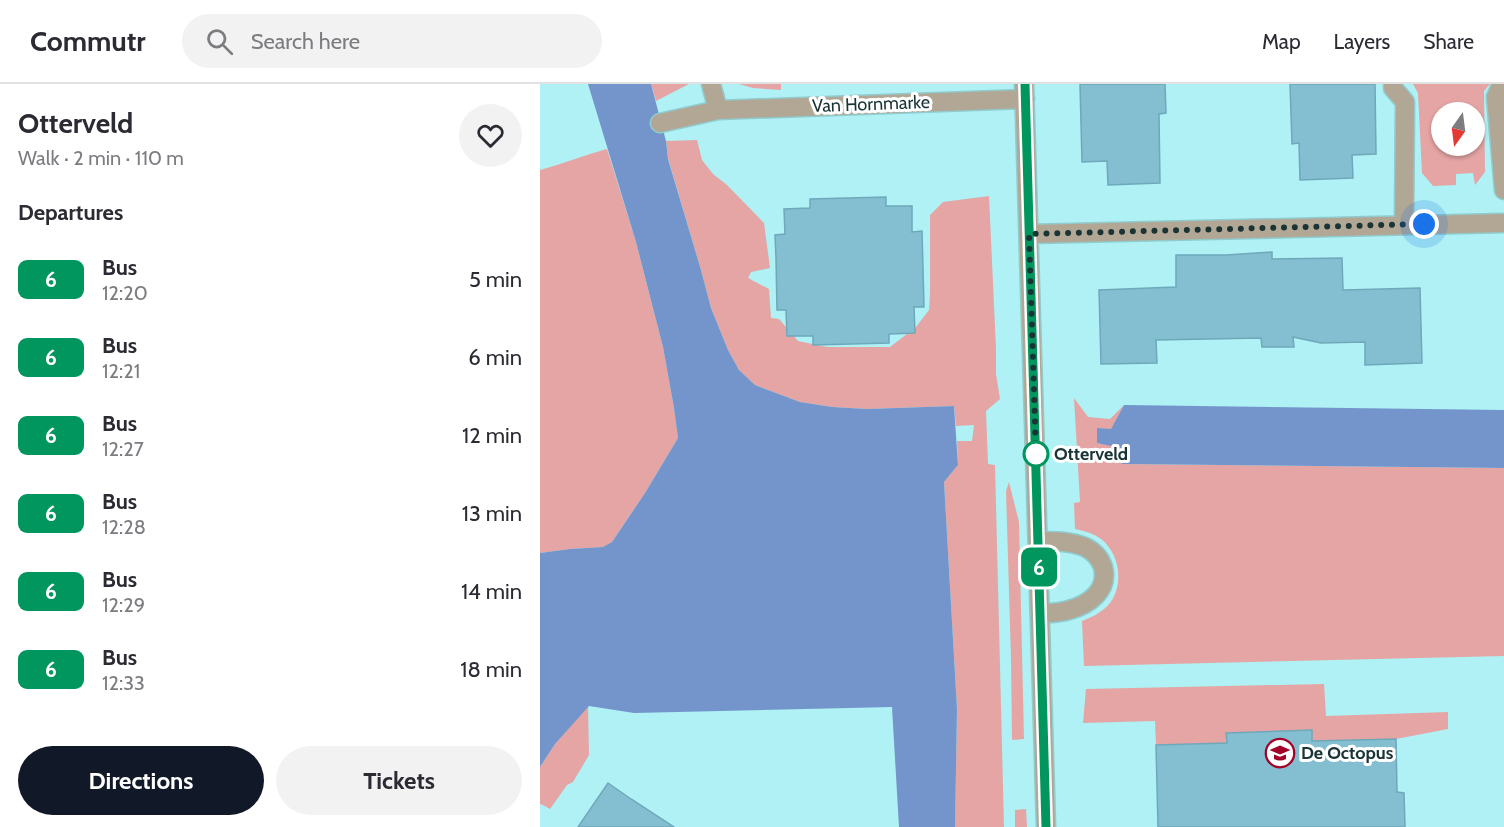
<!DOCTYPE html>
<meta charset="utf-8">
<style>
:root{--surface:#fff;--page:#f2f2f3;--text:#2b2b33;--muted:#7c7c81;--line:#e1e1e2;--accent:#111827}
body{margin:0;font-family:Cabin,sans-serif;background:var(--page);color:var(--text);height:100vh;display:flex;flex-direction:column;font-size:22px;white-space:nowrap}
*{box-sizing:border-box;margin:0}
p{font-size:20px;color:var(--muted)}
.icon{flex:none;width:33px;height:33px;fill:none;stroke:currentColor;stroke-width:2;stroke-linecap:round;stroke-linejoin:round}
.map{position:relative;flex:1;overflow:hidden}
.sheet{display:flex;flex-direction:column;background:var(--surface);width:540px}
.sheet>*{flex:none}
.badge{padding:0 12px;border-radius:9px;font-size:21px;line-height:39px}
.needle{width:39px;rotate:194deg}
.tools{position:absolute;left:891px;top:18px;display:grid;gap:12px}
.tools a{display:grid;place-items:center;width:54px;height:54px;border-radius:50%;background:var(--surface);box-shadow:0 2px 4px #0004;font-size:30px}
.you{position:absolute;width:30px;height:30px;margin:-15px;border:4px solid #fff;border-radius:50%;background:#1a73e8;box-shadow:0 0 0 9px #1a73e833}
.map>.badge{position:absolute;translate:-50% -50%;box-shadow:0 0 0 3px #fff}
h2{padding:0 18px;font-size:22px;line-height:54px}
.round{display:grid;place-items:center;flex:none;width:63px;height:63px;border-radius:32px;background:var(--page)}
.head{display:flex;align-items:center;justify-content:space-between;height:102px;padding:0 18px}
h1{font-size:28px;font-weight:700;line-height:45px}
.cta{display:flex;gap:12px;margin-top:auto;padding:12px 18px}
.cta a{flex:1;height:69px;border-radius:36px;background:var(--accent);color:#fff;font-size:24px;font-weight:700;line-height:69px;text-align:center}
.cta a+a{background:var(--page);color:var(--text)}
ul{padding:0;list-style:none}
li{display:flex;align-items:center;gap:18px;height:78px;padding:0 18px}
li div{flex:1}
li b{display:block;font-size:22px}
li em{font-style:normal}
li .badge{min-width:66px;font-weight:700;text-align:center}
header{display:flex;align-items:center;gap:36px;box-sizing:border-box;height:84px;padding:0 30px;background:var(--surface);border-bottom:2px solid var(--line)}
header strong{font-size:28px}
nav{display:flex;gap:33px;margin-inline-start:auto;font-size:21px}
.search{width:420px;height:54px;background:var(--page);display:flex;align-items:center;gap:15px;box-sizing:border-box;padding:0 21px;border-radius:33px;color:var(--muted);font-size:22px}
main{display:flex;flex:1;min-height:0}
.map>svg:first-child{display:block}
.green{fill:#e4a5a4;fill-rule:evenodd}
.water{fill:#7495cb}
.building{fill:#84bed1;stroke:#6ea8ba;stroke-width:1.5}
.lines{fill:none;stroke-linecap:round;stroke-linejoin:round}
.minor-casing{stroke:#91cbce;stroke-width:21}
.minor{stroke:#b2a794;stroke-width:18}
.line-casing{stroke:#fff;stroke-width:14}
.line{stroke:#00965e;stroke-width:9}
.walk{stroke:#1a3436;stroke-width:6;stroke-dasharray:0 10.8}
.stop-dot{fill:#fff;stroke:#00965e;stroke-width:3}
.labels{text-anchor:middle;stroke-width:6;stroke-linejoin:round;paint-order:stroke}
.street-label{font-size:18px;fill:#1a3436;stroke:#fff}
.stop-label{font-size:18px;font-weight:bold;fill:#1a3436;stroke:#fff;text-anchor:start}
.poi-label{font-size:18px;font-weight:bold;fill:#1a3436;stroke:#fff;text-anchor:start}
</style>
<header>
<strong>Commutr</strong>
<div class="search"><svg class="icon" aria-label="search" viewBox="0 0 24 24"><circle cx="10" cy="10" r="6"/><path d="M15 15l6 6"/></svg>Search here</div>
<nav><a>Map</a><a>Layers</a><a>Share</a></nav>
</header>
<main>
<section class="sheet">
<div class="head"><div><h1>Otterveld</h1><p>Walk · 2 min · 110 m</p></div><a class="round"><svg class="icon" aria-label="heart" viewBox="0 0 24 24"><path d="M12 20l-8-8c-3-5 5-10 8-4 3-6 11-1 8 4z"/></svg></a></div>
<h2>Departures</h2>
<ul>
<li><span class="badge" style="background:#00965e;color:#fff">6</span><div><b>Bus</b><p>12:20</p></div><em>5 min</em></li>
<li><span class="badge" style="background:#00965e;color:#fff">6</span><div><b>Bus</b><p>12:21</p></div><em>6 min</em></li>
<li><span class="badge" style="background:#00965e;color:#fff">6</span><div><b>Bus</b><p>12:27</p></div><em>12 min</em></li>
<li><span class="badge" style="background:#00965e;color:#fff">6</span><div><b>Bus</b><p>12:28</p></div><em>13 min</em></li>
<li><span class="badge" style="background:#00965e;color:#fff">6</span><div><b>Bus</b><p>12:29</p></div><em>14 min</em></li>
<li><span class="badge" style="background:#00965e;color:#fff">6</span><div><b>Bus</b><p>12:33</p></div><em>18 min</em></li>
</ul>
<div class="cta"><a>Directions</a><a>Tickets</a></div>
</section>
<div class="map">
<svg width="964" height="743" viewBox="0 0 964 743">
<rect width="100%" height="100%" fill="#aff1f4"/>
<path class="green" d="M 111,0 L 149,0 L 116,17 Z
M 199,0 L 241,0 L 241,6 L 213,4 Z
M 873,0 L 950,0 L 944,7 L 945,88 L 935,101 L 933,89 L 916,90 L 916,101 L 893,102 L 882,89 L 878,9 ZM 902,28 L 934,28 L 934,62 L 902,62 Z
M 157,56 L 162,76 L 173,90 L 187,101 L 224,139 L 230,184 L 211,188 L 208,194 L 229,205 L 231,234 L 239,235 L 258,257 L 287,263 L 350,263 L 376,243 L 389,226 L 390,211 L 390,131 L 403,118 L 449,112 L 456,265 L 456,290 L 460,315 L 446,327 L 448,380 L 455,381 L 464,743 L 415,743 L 417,625 L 404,398 L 418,381 L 417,357 L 432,357 L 434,341 L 416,342 L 414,322 L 327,325 L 292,323 L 260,318 L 215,301 L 199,286 L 188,266 L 171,224 L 161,186 L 128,74 L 126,57 Z
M 67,65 L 96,158 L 123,263 L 134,324 L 138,354 L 105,409 L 72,458 L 64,463 L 30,465 L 0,469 L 0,86 C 23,80 44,71 67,65 Z
M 534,314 L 548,333 L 570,335 L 584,321 L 571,346 L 557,344 L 557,359 L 571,361 L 582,380 L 964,384 L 964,572 L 544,582 L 542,537 C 552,533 563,528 570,519 C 584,500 580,470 561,455 C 553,449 544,447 535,445 L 534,419 L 540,418 Z
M 469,398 L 479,438 L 484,655 L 472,656 L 471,574 L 466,407 Z
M 784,600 L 786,632 L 908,628 L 908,645 L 856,655 L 772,657 L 772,646 L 686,649 L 686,659 L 616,661 L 615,637 L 543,639 L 546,605 Z
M 48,622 L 49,671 L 33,698 L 27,701 L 10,725 L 1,720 L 0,721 L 0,683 L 15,660 Z
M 486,725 L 487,743 L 475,743 L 475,726 Z"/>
<path class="water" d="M 48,0 L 111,0 L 126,57 L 128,75 L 161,186 L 171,224 L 188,266 L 199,286 L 215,301 L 260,318 L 292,323 L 327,325 L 414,322 L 418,381 L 404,398 L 417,625 L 415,743 L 359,743 L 352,623 L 94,629 L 49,622 L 15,660 L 0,683 L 0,469 L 30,465 L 63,463 L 72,458 L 105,409 L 138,354 L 134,324 L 123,263 L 96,158 Z
M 584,321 L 964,326 L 964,384 L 582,380 L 571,362 L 557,359 L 557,344 L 571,345 Z"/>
<path class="building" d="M 540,0 L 625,0 L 626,29 L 619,30 L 620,99 L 568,101 L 567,77 L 542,78 Z
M 750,0 L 835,0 L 836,70 L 812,71 L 813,94 L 760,96 L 759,59 L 752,60 Z
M 346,113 L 346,122 L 372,122 L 372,148 L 382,147 L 384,223 L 374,223 L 375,249 L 349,250 L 349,259 L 273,261 L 273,252 L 247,252 L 246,226 L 237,226 L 236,174 L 235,151 L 245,150 L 244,125 L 270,124 L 270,115 Z
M 732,168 L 732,175 L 802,174 L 803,206 L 880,204 L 882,279 L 825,281 L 825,258 L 781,259 L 753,253 L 754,263 L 722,263 L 721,254 L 616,256 L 617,279 L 561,280 L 559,206 L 636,203 L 636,171 L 686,171 Z
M 772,646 L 772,657 L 856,655 L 857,708 L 864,709 L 865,743 L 618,743 L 616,661 L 687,659 L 686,649 Z
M 68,699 L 91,715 L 134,743 L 38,743 Z"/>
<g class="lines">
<g class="minor-casing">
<path id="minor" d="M 171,0 L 178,26 L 485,15
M 484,0 L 506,743
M 853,0 L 853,4 L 865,18 L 864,140
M 962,0 L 956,13 L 964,106
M 120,39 L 178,26
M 489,150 L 964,139
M 498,457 C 513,457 530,457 545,463 C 553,467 560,474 563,483 C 569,507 548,521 529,526 C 520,529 509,529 500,530"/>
</g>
<use href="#minor" class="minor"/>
</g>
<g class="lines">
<g class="line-casing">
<path id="line" d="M 485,0 L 506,743"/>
</g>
<use href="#line" class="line"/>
<path class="walk" d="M 496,370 L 489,150 L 884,140"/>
</g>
<defs>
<g id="school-ring" transform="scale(1.5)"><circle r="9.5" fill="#fff" stroke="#a20227" stroke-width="1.5"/><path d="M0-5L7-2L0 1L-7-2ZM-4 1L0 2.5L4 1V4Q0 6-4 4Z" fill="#a20227"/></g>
</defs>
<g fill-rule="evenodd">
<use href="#school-ring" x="740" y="669"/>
</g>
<circle class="stop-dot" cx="496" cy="370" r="12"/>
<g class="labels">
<g class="street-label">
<text transform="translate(331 20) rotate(-2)" y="6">Van Hornmarke</text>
</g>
<g class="stop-label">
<text x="514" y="376">Otterveld</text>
</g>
<g class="poi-label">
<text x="761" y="675">De Octopus</text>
</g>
</g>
</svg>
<div class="tools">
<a><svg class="needle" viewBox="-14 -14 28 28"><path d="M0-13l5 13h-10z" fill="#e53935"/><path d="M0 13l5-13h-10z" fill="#7c7c81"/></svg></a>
</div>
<div class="you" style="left:884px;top:140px"></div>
<b class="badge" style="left:499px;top:483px;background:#00965e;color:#fff">6</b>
</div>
</main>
